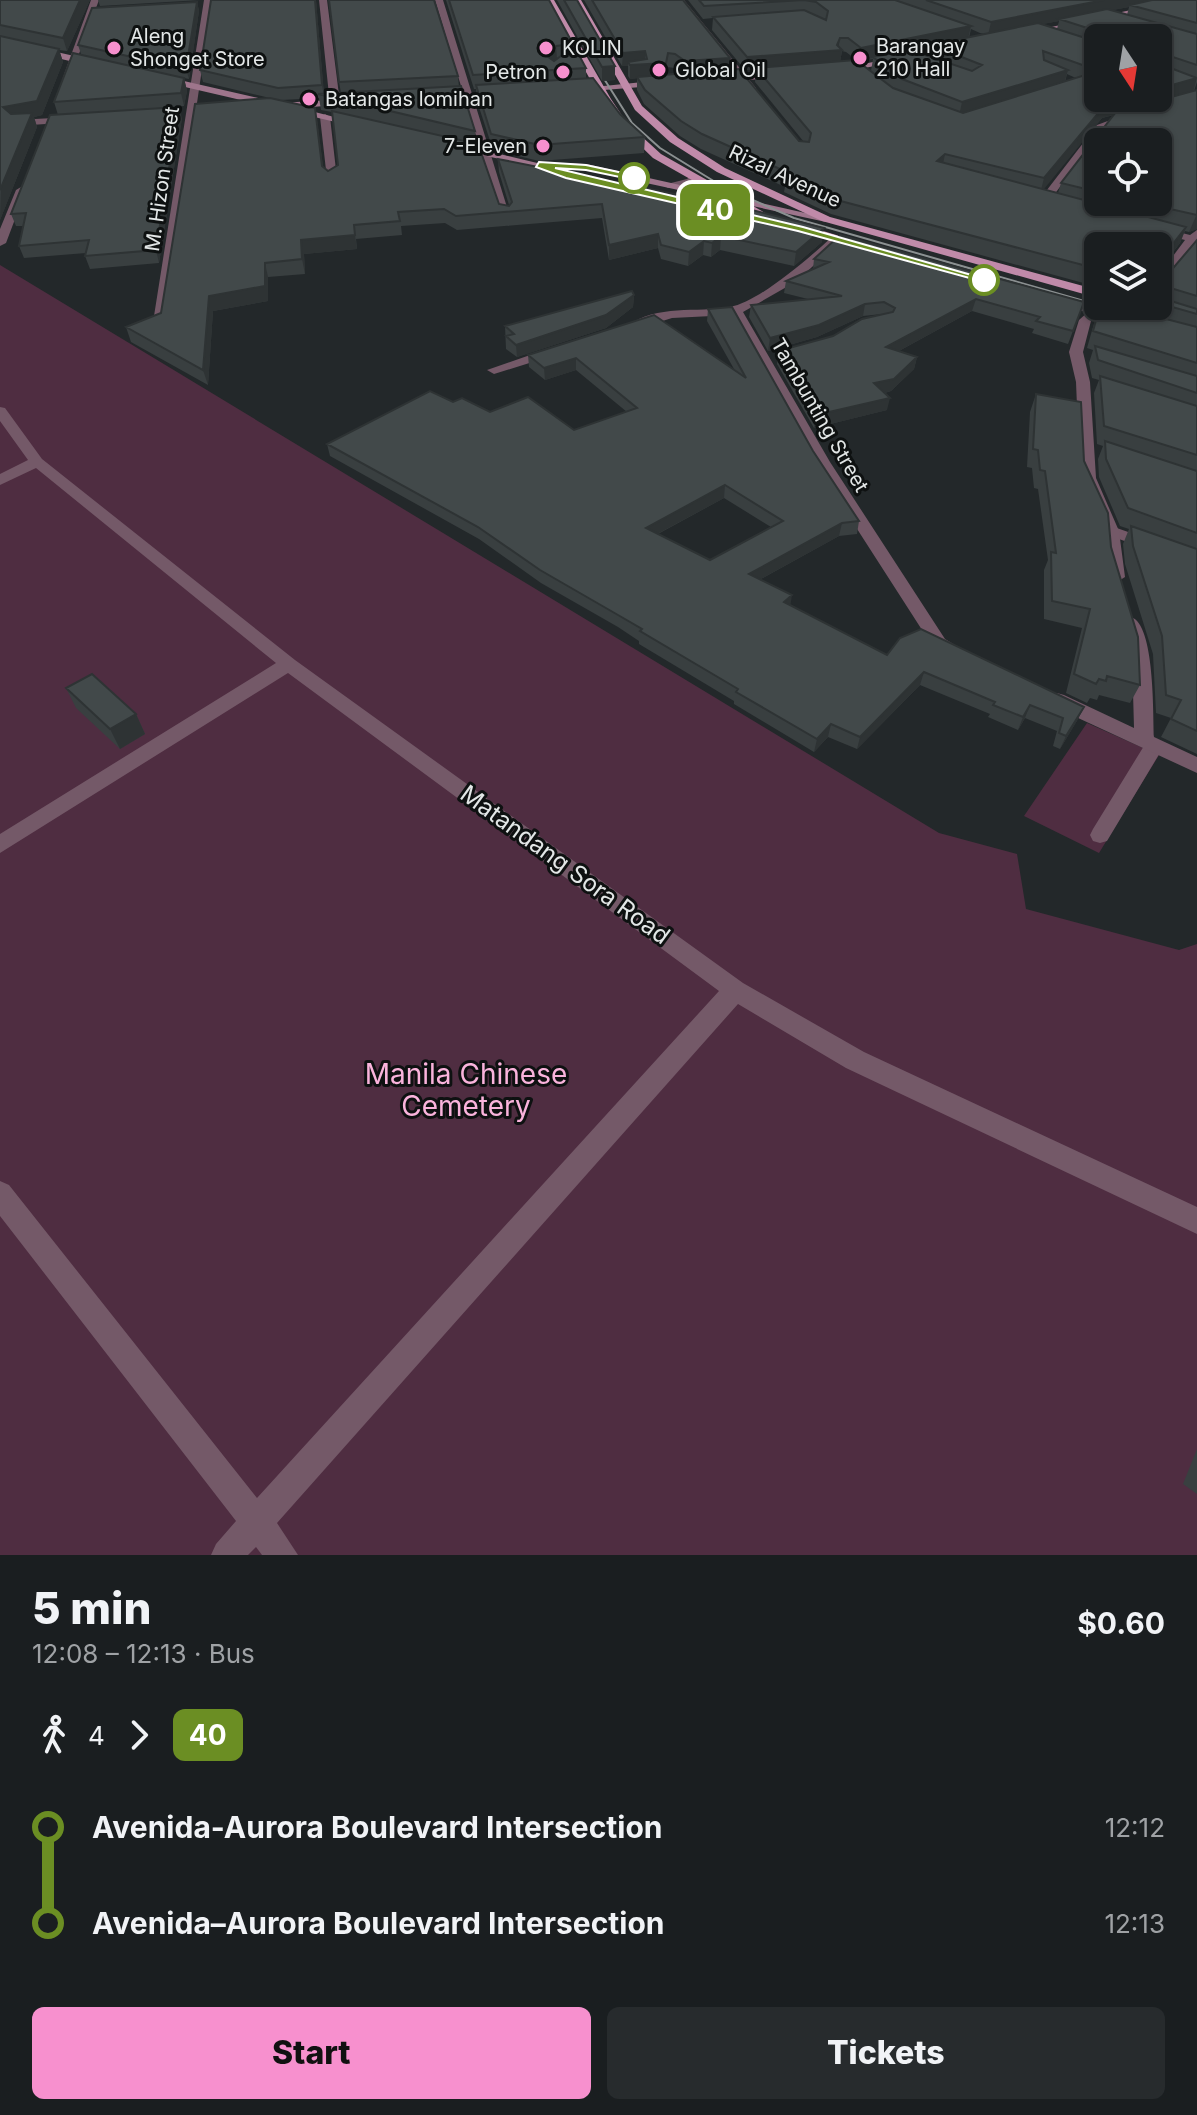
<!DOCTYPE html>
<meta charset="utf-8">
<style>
:root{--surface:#1a1e20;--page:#272b2d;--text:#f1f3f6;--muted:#9fa2a5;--line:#383c3e;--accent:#f790ce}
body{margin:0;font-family:Inter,sans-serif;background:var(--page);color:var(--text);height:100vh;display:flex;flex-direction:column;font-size:30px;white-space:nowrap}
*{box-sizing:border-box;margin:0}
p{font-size:26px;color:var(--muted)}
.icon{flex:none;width:44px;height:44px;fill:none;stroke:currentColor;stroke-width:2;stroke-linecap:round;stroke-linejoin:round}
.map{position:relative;height:1555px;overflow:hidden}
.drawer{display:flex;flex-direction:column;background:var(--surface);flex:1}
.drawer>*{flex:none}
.badge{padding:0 16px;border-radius:12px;font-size:28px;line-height:52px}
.needle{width:52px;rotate:168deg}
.fabs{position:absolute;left:1084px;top:24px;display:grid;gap:16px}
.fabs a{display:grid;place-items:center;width:88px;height:88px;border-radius:12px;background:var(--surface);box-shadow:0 2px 6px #0004,0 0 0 2px var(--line);font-size:40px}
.map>.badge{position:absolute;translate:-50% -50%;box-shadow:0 0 0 4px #fff}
.legs{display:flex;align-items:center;gap:12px;height:88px;padding:0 32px;font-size:26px}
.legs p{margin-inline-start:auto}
.summary{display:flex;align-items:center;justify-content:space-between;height:136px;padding:0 32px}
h1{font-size:44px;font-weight:800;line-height:60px}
.button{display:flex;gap:16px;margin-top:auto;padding:16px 32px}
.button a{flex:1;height:92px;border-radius:12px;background:var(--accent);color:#111;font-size:32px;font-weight:800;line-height:92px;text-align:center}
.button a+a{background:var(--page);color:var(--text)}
ul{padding:0 32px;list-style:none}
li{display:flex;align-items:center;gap:28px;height:96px;font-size:30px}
li i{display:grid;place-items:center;width:12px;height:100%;margin:0 10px;background:currentColor}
li i::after{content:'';width:20px;height:20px;margin:-10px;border:6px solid;border-radius:50%;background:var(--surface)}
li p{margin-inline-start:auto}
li:first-child i{background:linear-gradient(#0000 50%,currentColor 0)}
li:last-child i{background:linear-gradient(currentColor 50%,#0000 0)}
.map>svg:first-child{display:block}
.green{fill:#4f2d41}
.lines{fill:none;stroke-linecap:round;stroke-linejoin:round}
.lane{fill:#745968;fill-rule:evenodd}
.street{fill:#745968;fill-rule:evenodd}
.secondary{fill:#9e758c;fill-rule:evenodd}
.primary{fill:#c08aa9;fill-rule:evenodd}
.tram{stroke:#8b9091;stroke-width:2}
.wall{fill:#393f40;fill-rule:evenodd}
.shaded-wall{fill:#2e3334}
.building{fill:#42494a;stroke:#2e3334;stroke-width:2;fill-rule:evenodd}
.line-1{fill:#6b8e23;stroke:#fff;stroke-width:2}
.poi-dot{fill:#f790ce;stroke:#0e1111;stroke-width:3}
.stop-1-dot{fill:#fff;stroke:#6b8e23;stroke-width:4}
.labels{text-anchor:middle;stroke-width:6;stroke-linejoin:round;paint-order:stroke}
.far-poi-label{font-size:20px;fill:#e3e7e7;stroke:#0e1111;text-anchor:start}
.far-street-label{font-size:20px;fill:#e3e7e7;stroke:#0e1111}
.street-label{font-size:24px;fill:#e3e7e7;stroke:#0e1111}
.near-park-label{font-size:28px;fill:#fab3dc;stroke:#0e1111}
</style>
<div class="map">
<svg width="1197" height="1555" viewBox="0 0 1197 1555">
<rect width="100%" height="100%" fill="#23282a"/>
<path class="green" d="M 0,265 L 939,833 L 1017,854 L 1026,909 L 1179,950 L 1197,944 L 1197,1555 L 0,1555 Z
M 1087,723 L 1159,755 L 1099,853 L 1024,816 Z"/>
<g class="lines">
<path class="lane" d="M 693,174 L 698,177 L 696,184 L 668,188 L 663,185 L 687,179 Z
M 0,407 L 5,408 L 42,459 L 295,660 L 743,983 L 864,1052 L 1197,1207 L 1197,1234 L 846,1068 L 738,1004 L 277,1523 L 298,1555 L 262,1555 L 256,1547 L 248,1555 L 211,1555 L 216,1544 L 236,1521 L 0,1216 L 0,1181 L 9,1185 L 257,1498 L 719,991 L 288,673 L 0,853 L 0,834 L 276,663 L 36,468 L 0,485 L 0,474 L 28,460 L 0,421 Z
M 1111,526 L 1197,556 L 1197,567 L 1105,534 L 1105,528 Z
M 1154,739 L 1164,746 L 1107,841 L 1100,843 L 1093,841 L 1090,835 L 1093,829 L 1147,741 Z"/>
<path class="street" d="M 91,0 L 99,0 L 70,78 L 62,80 Z
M 204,0 L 212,0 L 166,316 L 160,320 L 154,316 Z
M 319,0 L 327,0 L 339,95 L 330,106 L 325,103 L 329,95 Z
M 435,0 L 443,0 L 510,217 L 500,215 Z
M 676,0 L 684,0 L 756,88 L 756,92 L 750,92 Z
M 1132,112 L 1140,114 L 1103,129 L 1048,203 L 1040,203 L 1040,199 L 1097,125 Z
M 325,114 L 330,117 L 337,179 L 332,182 L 327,179 L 320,117 Z
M 72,117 L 75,122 L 16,126 L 11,123 L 16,120 Z
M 21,187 L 26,190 L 6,243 L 0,246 L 0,229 L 16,190 Z
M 1158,227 L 1190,235 L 1197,230 L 1197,243 L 1162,287 L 1158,288 L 1158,276 L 1185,240 L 1154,232 L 1152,230 Z
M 832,237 L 842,239 L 797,281 L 743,312 L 830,462 L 945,639 L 965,651 L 962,655 L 956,657 L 933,647 L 814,462 L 732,315 L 672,318 L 634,330 L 628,326 C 656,304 697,313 730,307 C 759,302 810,257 832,237 Z
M 1098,303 L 1098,306 L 1106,306 L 1091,321 L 1083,352 L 1090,382 L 1096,478 L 1119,531 L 1125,577 L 1117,582 L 1109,577 L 1103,531 L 1080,478 L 1076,382 L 1069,352 L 1079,320 Z
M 553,347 L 558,348 L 558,354 L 494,374 L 487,370 Z
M 1131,617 C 1155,624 1153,714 1154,737 L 1197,757 L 1197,773 L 1050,705 L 1048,700 L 1057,693 L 1064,695 L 1134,728 L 1132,655 L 1122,623 Z"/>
<path class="secondary" d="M 1178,0 L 1194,0 L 1027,35 L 1023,33 Z
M 0,39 L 96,61 L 100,64 L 96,67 L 0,45 Z
M 956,45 L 959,50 L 838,73 L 834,70 Z
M 783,72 L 786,77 L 719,82 L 714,79 Z
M 162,76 L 280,103 L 347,99 L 350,104 L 299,108 L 362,124 L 357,127 L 159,81 Z
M 663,80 L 666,85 L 579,92 L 574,89 Z
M 503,90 L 506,95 L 439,100 L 434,97 Z
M 454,143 L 554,167 L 559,163 L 586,164 L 832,219 L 826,222 L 586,170 L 561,169 L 578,175 L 579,177 L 574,180 L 536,167 L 450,148 L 450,144 Z"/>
<path class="primary" d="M 546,0 L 554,0 L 611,99 L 627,123 L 661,154 L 767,214 L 866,244 L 866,248 L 759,218 L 653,158 L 621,127 L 601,99 Z
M 573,0 L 581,0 L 642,106 L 678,138 L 725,168 L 830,217 L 1098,290 L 1098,298 L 822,221 L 717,172 L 670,142 L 635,110 Z
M 1058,296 L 1129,315 L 1130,318 L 1124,322 L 1054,303 L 1052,300 Z"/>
<path class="tram" d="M 594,63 L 632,123 L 660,148 L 725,188 L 794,218 L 1098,305"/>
</g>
<path class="wall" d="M 0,0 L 90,0 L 67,51 L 59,50 L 63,62 L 42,115 L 34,117 L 37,127 L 0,220 Z
M 98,0 L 201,0 L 100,6 Z
M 211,0 L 316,0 L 324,94 L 341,93 L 339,82 L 458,76 L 459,87 L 475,131 L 476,144 L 481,153 L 499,204 L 509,206 L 509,205 L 499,172 L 498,159 L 822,242 L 794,266 L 720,250 L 711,257 L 703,255 L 688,266 L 661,259 L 658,248 L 609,260 L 602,218 L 457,230 L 445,223 L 401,226 L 402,235 L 356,239 L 357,249 L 304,254 L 305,274 L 268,277 L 268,301 L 213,311 L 208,385 L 131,342 L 126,327 L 161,313 L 270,98 L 203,82 L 200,70 ZM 319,98 L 321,110 L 332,112 L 338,165 L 328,171 L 323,167 L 317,120 L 281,100 Z
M 446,0 L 549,0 L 573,44 L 573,56 L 586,68 L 586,79 L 620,114 L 645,137 L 644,153 L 539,161 L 493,150 L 477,101 L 476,89 L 474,89 Z
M 557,0 L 577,0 L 615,66 L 615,80 L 602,81 Z
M 584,0 L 683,0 L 730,58 L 729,70 L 799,141 L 804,142 L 755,82 L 756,70 L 745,70 L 712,30 L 713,18 L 703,19 L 688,0 L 1197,0 L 1197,82 L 1194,91 L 1197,90 L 1197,229 L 1189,232 L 1185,231 L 1180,243 L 1162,267 L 1161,272 L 1169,273 L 1197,240 L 1197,754 L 1161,737 L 1171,718 L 1156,713 L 1153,654 L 1125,564 L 1123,544 L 1129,529 L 1120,526 L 1099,477 L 1098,459 L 1103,446 L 1097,444 L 1094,393 L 1099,380 L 1092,378 L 1089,363 L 1093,350 L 1087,348 L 1099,306 L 1158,306 L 1158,246 L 1098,246 L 1098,287 L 831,214 L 784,192 L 785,187 L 701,149 L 680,136 L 644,104 L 637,90 L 637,78 L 630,79 L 628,76 L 628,66 L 622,66 ZM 1129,7 L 1127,15 L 1112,10 ZM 1059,21 L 1057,29 L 1042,24 ZM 971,29 L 980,33 L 985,34 L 969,38 ZM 1098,38 L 1158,38 L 1098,98 ZM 931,47 L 929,56 L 912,51 ZM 842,51 L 846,52 L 858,61 L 873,59 L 871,71 L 840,62 ZM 667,67 L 675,68 L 682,73 L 666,74 ZM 1067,74 L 1069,75 L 1076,78 L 1065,82 ZM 1114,115 L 1061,183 L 1058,193 L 1043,189 L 1102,118 ZM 1098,142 L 1158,202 L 1098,202 Z
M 197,2 L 199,11 L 189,79 L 184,78 L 187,91 L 184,106 L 61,115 L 182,118 L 159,263 L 90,269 L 85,256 L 86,253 L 24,258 L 19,246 L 23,226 L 16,226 L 11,214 L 58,115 L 54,102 L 81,54 L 78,45 Z
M 814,259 L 1084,302 L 1068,344 L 1032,333 L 1034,329 L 972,311 L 899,351 L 917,357 L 914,369 L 891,391 L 885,393 L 887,410 L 814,428 L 777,364 L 778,351 L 833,336 L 882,314 L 863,316 L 817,337 L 768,351 L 749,317 L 751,305 L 808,299 L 784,293 L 786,281 L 813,269 Z
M 634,295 L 633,307 L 606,328 L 517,357 L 506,349 L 505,326 Z
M 708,309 L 813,451 L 859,521 L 857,534 L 839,536 L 761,579 L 790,606 L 887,655 L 1078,719 L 1060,749 L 1053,746 L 1057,731 L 1025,718 L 1018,730 L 988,717 L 990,714 L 920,685 L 857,749 L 828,737 L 814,752 L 734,704 L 734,701 L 639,644 L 639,641 L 618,627 L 541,583 L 479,539 L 330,456 L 327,444 L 453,402 L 490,412 L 574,430 L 627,412 L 576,370 L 545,380 L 529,367 L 528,355 L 734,369 L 707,321 ZM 724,498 L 771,527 L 710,560 L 658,534 Z
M 1036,394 L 1084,461 L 1111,547 L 1140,685 L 1130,703 L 1099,695 L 1097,700 L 1090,698 L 1087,703 L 1066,693 L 1082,628 L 1044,619 L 1044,570 L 1048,560 L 1038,489 L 1034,488 L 1032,468 L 1027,467 L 1030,412 Z
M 66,688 L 136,714 L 145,734 L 120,749 L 76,708 Z
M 1197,1449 L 1197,1494 L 1183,1484 Z"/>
<path class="shaded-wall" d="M 80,0 L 90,0 L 67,51 L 63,38 Z
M 315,0 L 316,0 L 324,97 L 322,85 Z
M 1104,0 L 1163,0 L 1130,5 L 1129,7 L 1063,20 L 1059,19 L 1059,21 L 988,35 L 991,22 Z
M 197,2 L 199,11 L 189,79 L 186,69 Z
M 971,26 L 968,39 L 931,45 L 931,47 L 858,61 L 861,48 Z
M 840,38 L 838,50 L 842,50 L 840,63 L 756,68 L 756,70 L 745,70 L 747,57 L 837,45 Z
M 556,46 L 557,59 L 547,69 L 547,56 Z
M 59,49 L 63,62 L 42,115 L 34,117 L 37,127 L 0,220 L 3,107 Z
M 645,51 L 645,64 L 668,53 L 665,76 L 630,79 L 630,66 L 628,62 L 628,66 L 622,66 L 623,53 Z
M 730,58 L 729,72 L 684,75 L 685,61 Z
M 615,66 L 615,80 L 602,81 L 602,67 Z
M 1068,70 L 1064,84 L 959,116 L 962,102 Z
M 184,78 L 187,91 L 184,106 L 181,93 Z
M 1197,78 L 1193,92 L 1102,118 L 1040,194 L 1044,178 L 1106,104 L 1127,98 L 1158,98 L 1158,89 Z
M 179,107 L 182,118 L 159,263 L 156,250 Z
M 945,154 L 942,169 L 937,161 Z
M 1197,215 L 1197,229 L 1189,232 L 1196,216 Z
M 1186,227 L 1180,243 L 1158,271 L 1162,258 Z
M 824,228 L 822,242 L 794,266 L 796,252 Z
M 658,234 L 658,248 L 609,260 L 609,245 Z
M 355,235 L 357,249 L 304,254 L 305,274 L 302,259 L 301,240 Z
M 721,236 L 720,250 L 711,257 L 712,243 Z
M 704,241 L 703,255 L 688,266 L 689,252 Z
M 265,263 L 268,277 L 268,301 L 213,311 L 208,385 L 203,370 L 209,296 Z
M 634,295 L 633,307 L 606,328 L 517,357 L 516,345 Z
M 976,299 L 972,311 L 884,359 L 886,347 Z
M 865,304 L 863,316 L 817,337 L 768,351 L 770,338 Z
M 917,357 L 914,369 L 891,391 L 872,396 L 874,383 Z
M 576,358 L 576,370 L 545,380 L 544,368 Z
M 890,398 L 887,410 L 814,428 L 816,415 Z
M 725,485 L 724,498 L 646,540 L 646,528 Z
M 842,523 L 839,536 L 748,586 L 749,574 Z
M 792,595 L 790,608 L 784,602 Z
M 924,672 L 920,685 L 857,749 L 860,737 Z
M 1030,705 L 1025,718 L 1018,730 L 1023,717 Z
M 1084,707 L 1078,719 L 1060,749 L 1066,736 Z
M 136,714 L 145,734 L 120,749 L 110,729 Z
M 831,724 L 828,737 L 814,752 L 817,739 Z"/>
<path class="building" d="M 0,0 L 80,0 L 63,38 L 0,25 Z
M 211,0 L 315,0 L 322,85 L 278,88 L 200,70 Z
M 329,0 L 434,0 L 458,76 L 339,82 Z
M 449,0 L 549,0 L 573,44 L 556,46 L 547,56 L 554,61 L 561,56 L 579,55 L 586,68 L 473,75 Z
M 564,0 L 577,0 L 615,66 L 602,67 Z
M 592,0 L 683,0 L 730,58 L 685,61 L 675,54 L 668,53 L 666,63 L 630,65 L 628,62 L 647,59 L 645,51 L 623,53 Z
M 699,0 L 895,0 L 971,26 L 861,48 L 848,38 L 840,38 L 837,45 L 842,50 L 747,57 L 713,17 L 804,10 L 826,20 L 828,11 L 816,2 L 804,0 L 704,6 Z
M 926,0 L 1104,0 L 991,22 Z
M 1152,0 L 1197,0 L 1197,23 L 1130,5 Z
M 197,2 L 186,69 L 78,45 L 92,8 Z
M 1107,9 L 1197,34 L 1197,65 L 1164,54 L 1160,56 L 1160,64 L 1197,78 L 1158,89 L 1158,38 L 1103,38 L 1103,33 L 1059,19 Z
M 1038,23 L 1098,42 L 1098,98 L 1127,98 L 1106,104 L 1044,178 L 945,154 L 937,161 L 1186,227 L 1162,258 L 1161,272 L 1169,273 L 1197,240 L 1197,296 L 1164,286 L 1158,287 L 1158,246 L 1098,246 L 1098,269 L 833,199 L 786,177 L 791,174 L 702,134 L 681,121 L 645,90 L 637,77 L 739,69 L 799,141 L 809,142 L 811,133 L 756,68 L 856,60 L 893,88 L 963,113 L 1092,73 L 1094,69 L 1043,51 L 1044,60 L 1068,70 L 962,102 L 902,79 L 873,57 L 910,50 L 972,71 L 982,65 L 931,45 Z
M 0,36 L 59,49 L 37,101 L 3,107 L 11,114 L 32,113 L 0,190 Z
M 73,53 L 184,78 L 181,93 L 54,102 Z
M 593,78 L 620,114 L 645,137 L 539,145 L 491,134 L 476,85 Z
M 461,86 L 475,131 L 318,94 Z
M 1197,90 L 1197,215 L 1139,202 L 1158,202 L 1158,142 L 1098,142 L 1098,192 L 1061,183 L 1116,112 Z
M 270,98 L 315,108 L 322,166 L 328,171 L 338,165 L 332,111 L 478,144 L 481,153 L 473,153 L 482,155 L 499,204 L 509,206 L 512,202 L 498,159 L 740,207 L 824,228 L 796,252 L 721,236 L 712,243 L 704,241 L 689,252 L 661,245 L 658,234 L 609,245 L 602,204 L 456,216 L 444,209 L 398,212 L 400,221 L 354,225 L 355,235 L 301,240 L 302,259 L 265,263 L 265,286 L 209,296 L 203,370 L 126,327 L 161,313 L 195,104 Z
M 179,107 L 156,250 L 85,256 L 89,240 L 19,246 L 26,213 L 11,214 L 50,115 Z
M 840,235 L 1084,302 L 1073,331 L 1036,321 L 1040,317 L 976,299 L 886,347 L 917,357 L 894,379 L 874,383 L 890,398 L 816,415 L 778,351 L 833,336 L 862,319 L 893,312 L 895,308 L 884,302 L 865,304 L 819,325 L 770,338 L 751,305 L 842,296 L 786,281 L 829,262 L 814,259 Z
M 632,291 L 634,295 L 606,315 L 516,345 L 506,336 L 514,334 L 505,326 Z
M 1158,297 L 1197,309 L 1197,314 L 1158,303 Z
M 1100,306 L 1116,306 L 1197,327 L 1197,363 L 1093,331 Z
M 732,307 L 813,451 L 859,521 L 842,523 L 749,574 L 792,595 L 784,602 L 887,655 L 900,638 L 921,629 L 1084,707 L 1066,736 L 1059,733 L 1063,718 L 1030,705 L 1023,717 L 993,705 L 995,702 L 924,672 L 860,737 L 831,724 L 817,739 L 736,692 L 738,689 L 640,631 L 642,629 L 618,615 L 540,570 L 478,527 L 327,444 L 430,391 L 453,402 L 462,398 L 490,412 L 528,397 L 574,430 L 637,408 L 576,358 L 544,368 L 528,355 L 654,315 L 746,378 L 708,309 ZM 725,485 L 783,521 L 710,560 L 646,528 Z
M 1095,346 L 1197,376 L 1197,393 L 1098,360 Z
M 1100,376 L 1197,406 L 1197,455 L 1104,426 Z
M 1036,394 L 1081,402 L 1084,461 L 1108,513 L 1111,547 L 1138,637 L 1140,685 L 1107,676 L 1106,681 L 1099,679 L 1096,684 L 1074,674 L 1090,609 L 1052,601 L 1051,552 L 1056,553 L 1045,471 L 1040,470 L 1038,450 L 1033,449 Z
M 1105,441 L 1197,471 L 1197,533 L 1128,508 L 1106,459 Z
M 1131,526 L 1197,549 L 1197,731 L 1171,719 L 1181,700 L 1166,695 L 1162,636 L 1133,546 Z
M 92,674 L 136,714 L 110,729 L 66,688 Z"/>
<path class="line-1" d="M 539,162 L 586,165 L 637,176 L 634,180 L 586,170 L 555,168 L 803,227 L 989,280 L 984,282 L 798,231 L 566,178 L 536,167 Z"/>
<g class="poi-dot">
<circle cx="114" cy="48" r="8"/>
<circle cx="546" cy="48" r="8"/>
<circle cx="860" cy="58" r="8"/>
<circle cx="659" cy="70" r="8"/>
<circle cx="563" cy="72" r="8"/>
<circle cx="309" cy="99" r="8"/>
<circle cx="543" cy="146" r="8"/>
</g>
<g class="stop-1-dot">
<circle cx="634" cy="178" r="14"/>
<circle cx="984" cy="280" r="14"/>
</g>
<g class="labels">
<g class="far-poi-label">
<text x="130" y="43">Aleng<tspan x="130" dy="23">Shonget Store</tspan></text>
<text x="876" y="53">Barangay<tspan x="876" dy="23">210 Hall</tspan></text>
<text x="562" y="55">KOLIN</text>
<text x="675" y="77">Global Oil</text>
<text x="547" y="79" text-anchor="end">Petron</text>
<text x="325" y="106">Batangas lomihan</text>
<text x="527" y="153" text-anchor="end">7-Eleven</text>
</g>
<g class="far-street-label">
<text transform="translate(785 176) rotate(25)" y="7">Rizal Avenue</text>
<text transform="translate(162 179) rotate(-82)" y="7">M. Hizon Street</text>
<text transform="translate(820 415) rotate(60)" y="7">Tambunting Street</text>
</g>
<g class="street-label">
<text transform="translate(565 865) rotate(36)" y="8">Matandang Sora Road</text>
</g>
<g class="near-park-label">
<text x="466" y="1084">Manila Chinese<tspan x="466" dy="32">Cemetery</tspan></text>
</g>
</g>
</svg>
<div class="fabs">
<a><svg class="needle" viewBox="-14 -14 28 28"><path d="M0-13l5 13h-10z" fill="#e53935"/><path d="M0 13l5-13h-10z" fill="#9fa2a5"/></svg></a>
<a><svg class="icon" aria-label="locate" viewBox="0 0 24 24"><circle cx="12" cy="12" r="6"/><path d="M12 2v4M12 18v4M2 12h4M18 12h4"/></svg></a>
<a><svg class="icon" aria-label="layers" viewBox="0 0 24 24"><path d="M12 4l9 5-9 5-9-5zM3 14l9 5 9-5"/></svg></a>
</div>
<b class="badge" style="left:715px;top:210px;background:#6b8e23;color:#fff">40</b>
</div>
<section class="drawer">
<div class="summary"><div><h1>5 min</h1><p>12:08 – 12:13 · Bus</p></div><b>$0.60</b></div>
<div class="legs"><svg class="icon" aria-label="walk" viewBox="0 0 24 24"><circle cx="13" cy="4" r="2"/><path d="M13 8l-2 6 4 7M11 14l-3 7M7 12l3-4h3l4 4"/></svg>4<svg class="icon" aria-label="forward" viewBox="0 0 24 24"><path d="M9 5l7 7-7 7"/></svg><b class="badge" style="background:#6b8e23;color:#fff">40</b></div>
<ul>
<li><i style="color:#6b8e23"></i><b>Avenida-Aurora Boulevard Intersection</b><p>12:12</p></li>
<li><i style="color:#6b8e23"></i><b>Avenida–Aurora Boulevard Intersection</b><p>12:13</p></li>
</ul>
<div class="button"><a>Start</a><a>Tickets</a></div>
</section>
